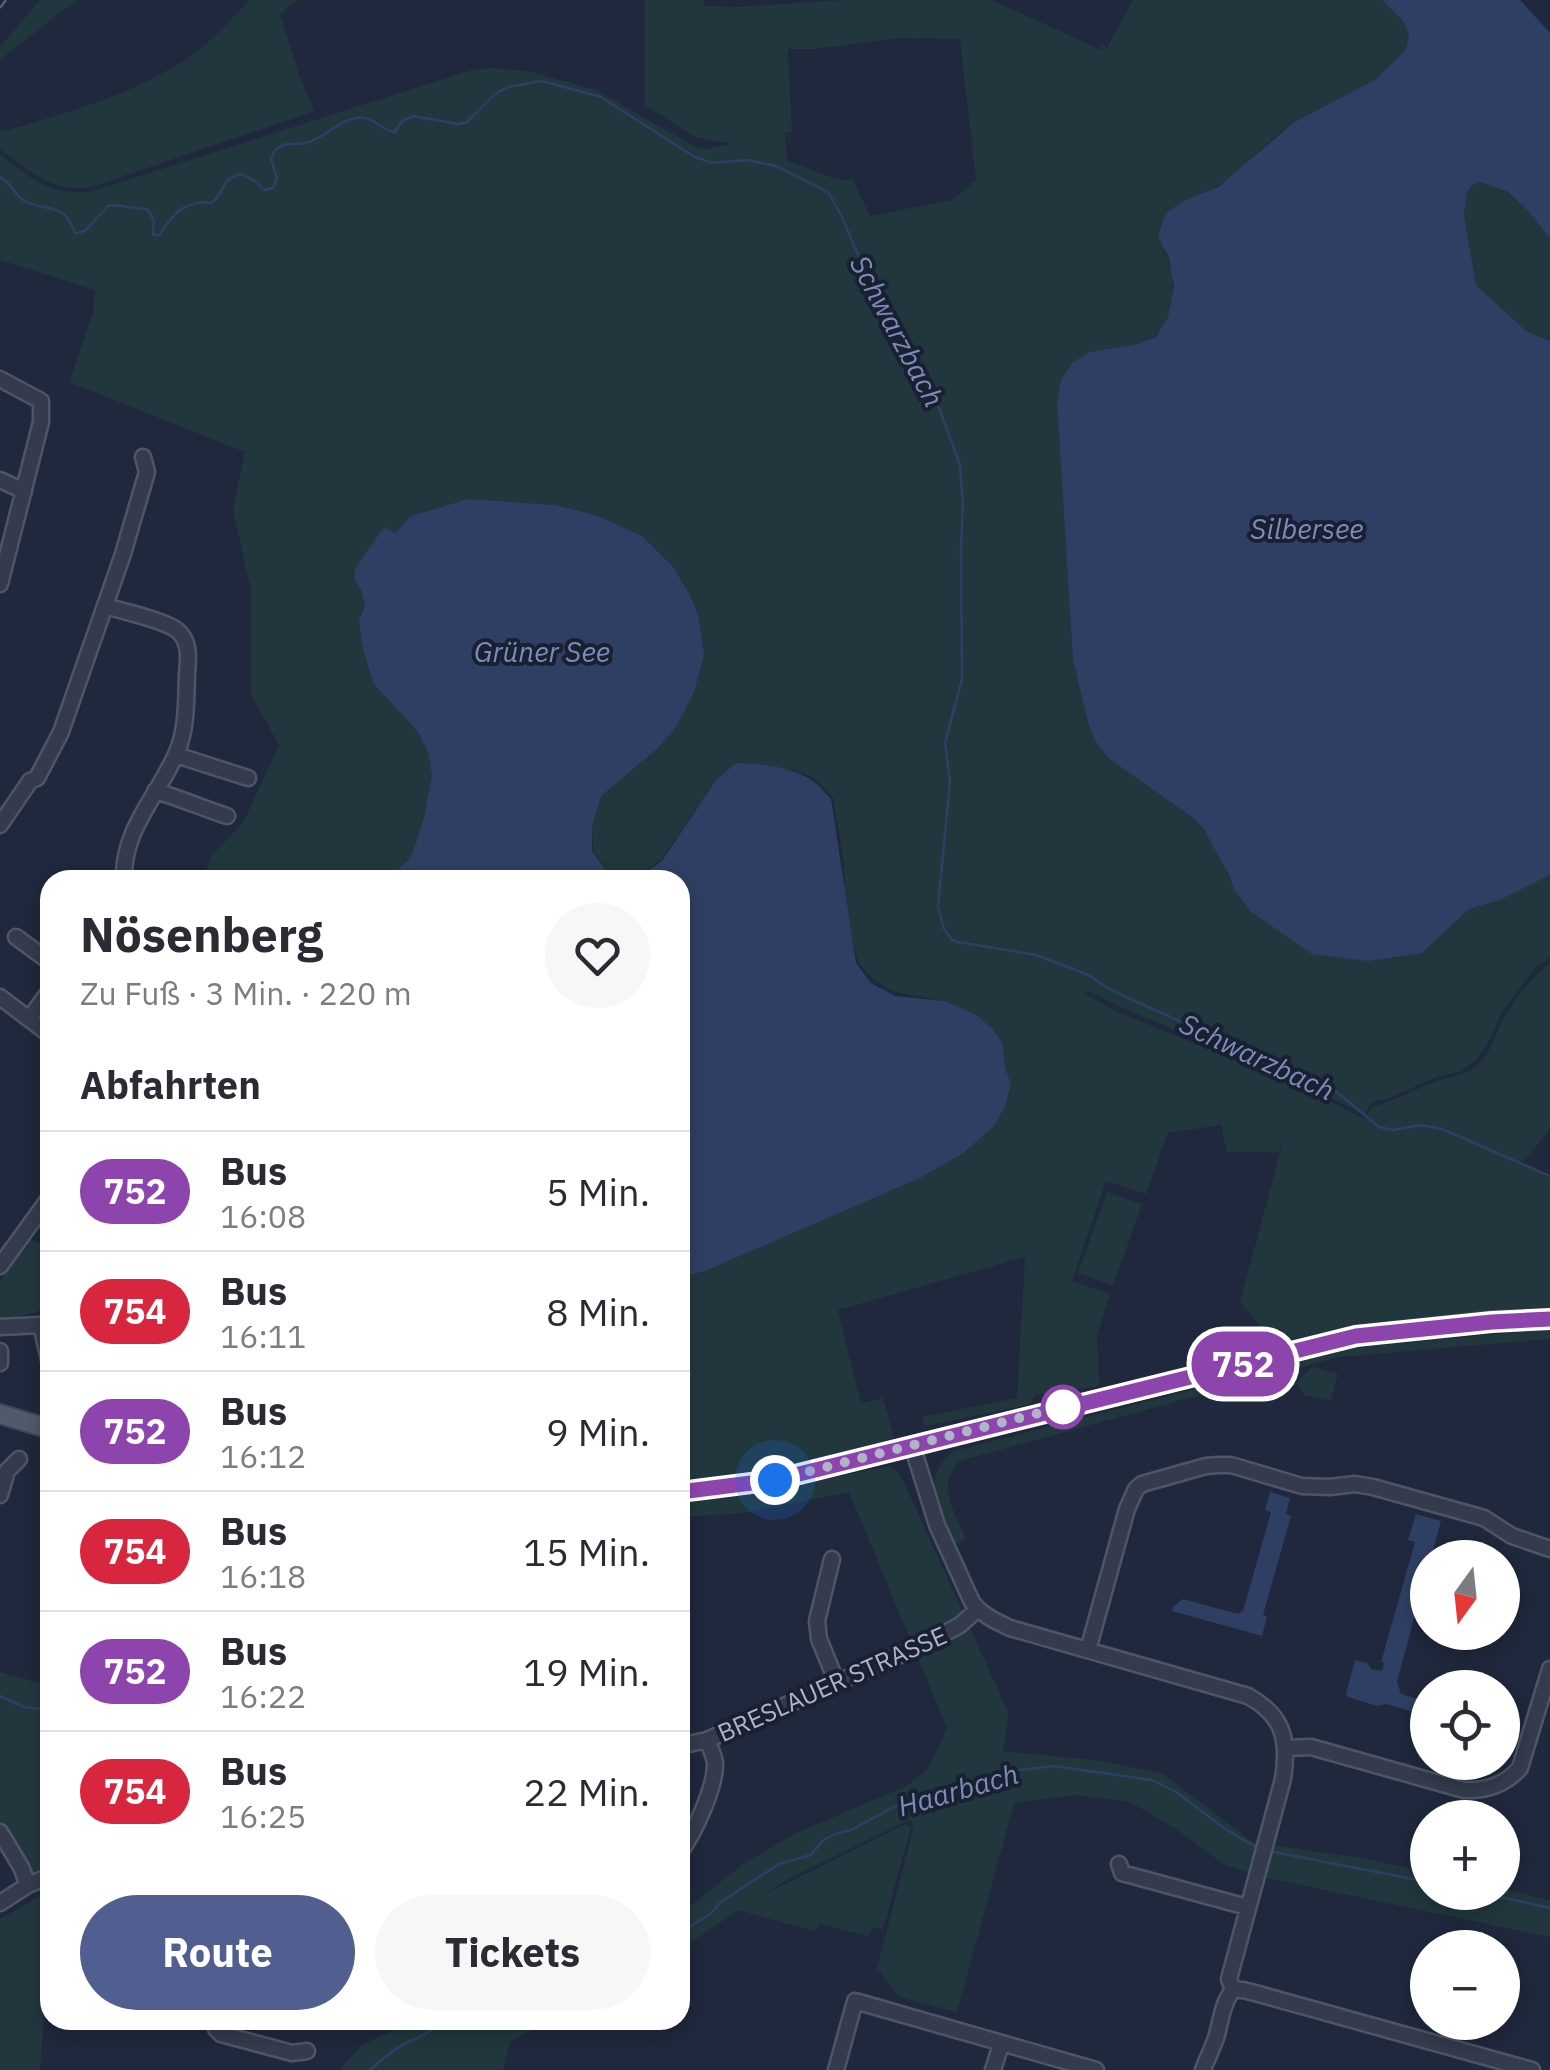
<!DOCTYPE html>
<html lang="de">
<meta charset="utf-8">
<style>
:root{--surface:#fff;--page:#f7f7f7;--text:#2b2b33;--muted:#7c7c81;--line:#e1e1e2;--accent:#505f8f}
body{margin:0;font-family:"IBM Plex Sans",sans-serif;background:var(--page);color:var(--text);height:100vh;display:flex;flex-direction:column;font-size:38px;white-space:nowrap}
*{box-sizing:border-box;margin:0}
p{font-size:32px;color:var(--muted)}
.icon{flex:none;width:55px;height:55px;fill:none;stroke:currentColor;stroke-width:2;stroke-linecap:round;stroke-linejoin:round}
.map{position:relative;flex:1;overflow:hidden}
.sheet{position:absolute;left:40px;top:870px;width:650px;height:1160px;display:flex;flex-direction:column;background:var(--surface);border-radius:30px;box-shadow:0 5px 15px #0003}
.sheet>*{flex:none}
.badge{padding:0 20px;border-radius:32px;font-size:35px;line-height:65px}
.needle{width:65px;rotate:195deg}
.buttons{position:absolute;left:1410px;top:1540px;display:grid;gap:20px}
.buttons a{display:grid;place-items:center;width:110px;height:110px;border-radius:50%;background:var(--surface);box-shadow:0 5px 15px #0003;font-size:50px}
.you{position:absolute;width:50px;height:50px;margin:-25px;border:8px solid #fff;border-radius:50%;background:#1a73e8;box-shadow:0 0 0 15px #1a73e833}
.map>.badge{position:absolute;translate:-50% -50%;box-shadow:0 0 0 5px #fff}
h2{padding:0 40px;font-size:38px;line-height:90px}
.round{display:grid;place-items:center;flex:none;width:105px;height:105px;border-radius:52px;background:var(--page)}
.head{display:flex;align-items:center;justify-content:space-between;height:170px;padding:0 40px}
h1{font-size:48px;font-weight:700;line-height:75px}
.primary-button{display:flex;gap:20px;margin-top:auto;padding:20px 40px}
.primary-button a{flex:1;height:115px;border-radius:60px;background:var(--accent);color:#fff;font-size:40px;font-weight:700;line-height:115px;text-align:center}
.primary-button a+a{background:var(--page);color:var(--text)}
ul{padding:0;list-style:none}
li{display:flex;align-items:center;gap:30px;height:120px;padding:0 40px;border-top:2px solid var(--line)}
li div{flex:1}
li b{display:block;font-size:38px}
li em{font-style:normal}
li .badge{min-width:110px;font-weight:700;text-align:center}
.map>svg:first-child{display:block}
.green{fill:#21373d;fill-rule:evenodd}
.water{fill:#2f3f63}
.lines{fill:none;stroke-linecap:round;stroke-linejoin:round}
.stream{stroke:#2f3f63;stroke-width:2.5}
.minor-casing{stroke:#4e5567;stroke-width:19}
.major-casing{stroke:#3d4455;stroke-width:22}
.minor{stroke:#333b4c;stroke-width:14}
.major{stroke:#51596d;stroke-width:18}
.rail{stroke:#555e74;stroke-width:2.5;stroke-dasharray:10 10;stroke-linecap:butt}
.line-casing{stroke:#fff;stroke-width:22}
.line{stroke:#8e44ad;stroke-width:15}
.walk{stroke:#aeb5c8;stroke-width:10;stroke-dasharray:0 18}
.stop-dot{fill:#fff;stroke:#8e44ad;stroke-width:5}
.labels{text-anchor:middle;stroke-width:8;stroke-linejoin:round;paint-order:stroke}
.street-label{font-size:25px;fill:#aeb5c8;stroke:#192031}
.water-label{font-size:28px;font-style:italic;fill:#7a8db8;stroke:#192031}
</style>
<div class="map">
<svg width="1550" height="2070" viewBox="0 0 1550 2070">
<rect width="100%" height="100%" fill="#1f283c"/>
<path class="green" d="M 40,0 L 76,0 L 0,60 L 0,47 Z
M 249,0 L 297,0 L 280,14 L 299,75 L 315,111 L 88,188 C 52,192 28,170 0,149 L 0,132 C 68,113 151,90 206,44 C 221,31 235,15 249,0 Z
M 645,0 L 704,0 L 704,6 L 739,7 L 844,0 L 992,0 L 1101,50 L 1102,44 L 1107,48 L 1133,0 L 1382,0 L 1403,21 L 1409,34 L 1406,48 L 1376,79 L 1293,123 L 1278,134 L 1234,175 L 1205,194 L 1163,250 C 1179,272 1176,323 1152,338 C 1135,350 1110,350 1090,352 L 1057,403 L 1073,660 L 1096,742 L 1108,758 L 1192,817 C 1226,849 1225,897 1267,921 L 1422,953 L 1469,909 L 1500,900 L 1550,875 L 1550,957 L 1534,969 L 1500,1015 L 1491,1038 L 1476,1060 L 1459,1072 L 1438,1076 L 1388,1099 L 1372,1102 L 1365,1115 L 1287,1076 L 1120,1007 L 1087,990 L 1085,994 L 1118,1012 L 1298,1085 L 1364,1119 L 1372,1107 C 1395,1101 1415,1089 1437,1081 C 1453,1076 1466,1076 1479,1064 C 1492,1051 1496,1031 1505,1016 C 1516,997 1532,976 1550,963 L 1550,1124 L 1548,1132 L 1522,1163 L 1550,1177 L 1550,1312 L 1280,1349 L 1240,1302 L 1284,1138 L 1279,1152 L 1227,1152 L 1221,1125 L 1168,1133 L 1146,1194 L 1106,1181 L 1072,1281 L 1110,1294 L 1097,1336 L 1099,1386 L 1035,1395 L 1031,1404 L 926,1426 L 921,1417 L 1017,1398 L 1025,1257 L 838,1310 L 861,1403 L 883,1398 L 894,1438 L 805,1465 L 736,1477 L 680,1484 L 680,1276 L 703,1272 L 921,1177 L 962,1154 L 1011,1084 L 1005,1067 L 1003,1045 L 944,1001 L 895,992 L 874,980 L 858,962 L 847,917 L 843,857 L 833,798 L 815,778 L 794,770 L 736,763 L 716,780 L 661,860 L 641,874 L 618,877 L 607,871 L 593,850 L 592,827 L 601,796 L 658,748 L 676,727 L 698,615 L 691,597 L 673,565 L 642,536 L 598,516 L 556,505 L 468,499 L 411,516 L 395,534 L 384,528 L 355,581 L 361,590 L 365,606 L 359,620 L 373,683 L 418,732 L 428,752 L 432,775 L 424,817 L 411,857 L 387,880 L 203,880 L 211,856 L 243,823 L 279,745 L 251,694 L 251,590 L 233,510 L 245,452 L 69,382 L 93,312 L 95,290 L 0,260 L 0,155 C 34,179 49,197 93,191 L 469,71 L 489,68 L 528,71 L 596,90 L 694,146 L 707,149 L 732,144 L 695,137 L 645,105 ZM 900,38 L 960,39 L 976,180 L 952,200 L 870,216 L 853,180 C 831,182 810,166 787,161 L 785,133 L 792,132 L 788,49 L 815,49 Z
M 1480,182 L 1508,192 L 1527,210 L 1550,238 L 1550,341 L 1526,331 L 1476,285 L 1464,215 L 1466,192 L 1471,186 Z
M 1107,1192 L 1142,1204 L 1113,1286 L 1078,1273 Z
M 27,1237 L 50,1249 L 50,1302 L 37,1312 L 0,1321 L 0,1282 Z
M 1550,1329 L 1550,1339 L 1339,1357 L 959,1461 C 936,1484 955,1514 966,1539 L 955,1545 C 941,1514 918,1476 954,1451 L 1358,1347 Z
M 1312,1367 L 1338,1374 L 1331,1401 L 1304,1395 L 1297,1382 Z
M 890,1466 L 898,1472 L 903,1480 L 1009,1714 L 1003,1751 L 1103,1761 L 1163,1774 L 1253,1842 L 1367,1859 L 1427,1872 L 1428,1892 L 1502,1892 L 1503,1889 L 1550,1900 L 1550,1937 L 1263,1877 L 1225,1865 L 1174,1828 L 1130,1802 L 1076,1795 L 1014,1803 L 957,2012 L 899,1997 L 877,1968 L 913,1830 L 911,1819 L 790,1878 L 763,1895 L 905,1824 L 911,1828 L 883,1929 L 874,1927 L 867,1936 L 820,1924 L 814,1931 L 738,1910 L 680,1950 L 680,1914 L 743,1864 L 796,1833 L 907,1786 L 928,1768 L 947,1728 L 849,1492 L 745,1513 L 680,1517 L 680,1502 L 778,1489 Z
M 0,1672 L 50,1686 L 50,1869 L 32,1878 L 0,1829 Z
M 43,1894 L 46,1896 L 47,1970 L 40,2070 L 0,2070 L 0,1919 Z
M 415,2020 L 553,2020 L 510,2042 L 503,2070 L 339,2070 L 362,2045 Z"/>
<path class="water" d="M 1382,0 L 1520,0 L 1550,33 L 1550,238 L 1527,210 L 1508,192 L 1480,182 L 1471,186 L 1467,192 L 1464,215 L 1476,285 L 1526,331 L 1550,341 L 1550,875 L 1500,900 L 1469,909 L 1422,953 L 1368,961 L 1312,954 L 1250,911 L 1234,889 L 1229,875 L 1203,828 L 1192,817 L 1108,758 L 1096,742 L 1089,725 L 1073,660 L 1057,403 L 1061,380 L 1072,363 L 1090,352 L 1139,344 L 1156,337 L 1168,317 L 1174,287 L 1169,258 L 1158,237 L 1165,214 L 1182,202 L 1218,187 L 1293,123 L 1376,79 L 1406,49 L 1409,34 L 1403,21 Z
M 468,499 L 556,505 L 598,516 L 642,536 L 673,566 L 691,597 L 698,615 L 704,655 L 694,692 L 676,727 L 658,748 L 601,796 L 592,827 L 592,851 L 607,872 L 618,877 L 641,875 L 662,861 L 716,780 L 736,763 C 761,764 792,766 814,782 C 820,786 825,793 831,799 L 856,963 L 871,983 L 895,996 L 944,1001 L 975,1014 L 993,1029 L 1003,1045 L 1005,1067 L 1011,1084 L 1005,1106 L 994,1126 L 962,1154 L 922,1177 L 703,1272 L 680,1276 L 680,880 L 387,880 L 411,857 L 424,817 L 432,775 L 428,752 L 418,732 L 373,683 L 362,644 L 359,620 L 365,606 L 361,590 L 355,581 L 355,569 L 384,527 L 395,533 L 411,516 Z
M 1270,1492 L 1290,1498 L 1286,1514 L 1291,1516 L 1263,1615 L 1267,1617 L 1262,1636 L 1172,1611 L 1173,1607 L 1183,1599 L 1238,1614 L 1243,1611 L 1271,1512 L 1265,1510 Z
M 1416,1514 L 1441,1521 L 1431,1557 L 1428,1558 L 1427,1570 L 1397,1682 L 1401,1694 L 1427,1702 L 1427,1716 L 1387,1704 L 1377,1706 L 1348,1697 L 1346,1694 L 1355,1660 L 1367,1663 L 1371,1669 L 1382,1671 L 1384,1663 L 1381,1662 L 1415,1542 L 1408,1540 Z"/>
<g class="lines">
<path class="stream" d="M 0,177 C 11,182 13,193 23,200 C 47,214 63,199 75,233 L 85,231 L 108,206 C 122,204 133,209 147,209 L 154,220 L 153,235 L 160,235 C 171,215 186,199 211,203 C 227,192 218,180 241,174 L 257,182 L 264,190 L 273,188 L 277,179 L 271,158 C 275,151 274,149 281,146 C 289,142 298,145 306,143 C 326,138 344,114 366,118 C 377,121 382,130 395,132 L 402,121 L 413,116 L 458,124 L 467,122 L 496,93 L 509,87 L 542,81 L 601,97 L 693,156 L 712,163 L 747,160 L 776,166 L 828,192 L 841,215 L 873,290 L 915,363 L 930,383 L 960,465 L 963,505 L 961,545 L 962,679 L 945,743 L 950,782 L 938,907 L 944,929 L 952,940 L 958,942 L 1036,955 L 1089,975 L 1104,986 L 1128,998 L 1182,1022 L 1198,1026 L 1282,1073 L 1296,1078 L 1311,1080 L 1332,1088 L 1379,1127 L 1393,1130 L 1421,1125 L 1442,1129 L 1550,1176
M 0,1696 L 24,1707 L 47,1710 L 50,1713
M 1269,1851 L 1428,1882
M 1478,1892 L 1550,1908
M 680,1933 L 710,1914 L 721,1902 L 779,1864 L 811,1855 L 822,1841 L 835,1834 L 851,1830 L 894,1807 L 1002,1772 L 1054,1766 L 1152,1780 L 1176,1792 L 1224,1828 L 1257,1848
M 370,2070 C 381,2060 395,2048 410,2041 C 419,2037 425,2036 432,2029 L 440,2029 L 441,2025 L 457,2020"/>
<g class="minor-casing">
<path id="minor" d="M 0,379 L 41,401 L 41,422 L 0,584
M 0,480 L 24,491
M 105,606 C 122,611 167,621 178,631 C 191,643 188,660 187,675 C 186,701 187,728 177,752 C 158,796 122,830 124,880
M 176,755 L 248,778
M 155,791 C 180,798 202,808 227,816
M 0,825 L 30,781 L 37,778 L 61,732 L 123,554 L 147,472 L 143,457
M 16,937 L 50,962
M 0,997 L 50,1035
M 29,1019 L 50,990
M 0,1266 L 50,1197
M 41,1325 L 50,1364
M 0,1327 L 41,1325 L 50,1321
M 0,1351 L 0,1363
M 912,1445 L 937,1525 L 972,1602 C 982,1615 995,1621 1010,1628 L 1248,1696 C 1284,1716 1289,1740 1283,1779 L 1229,1979 L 1233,1990 C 1222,2003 1221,2022 1216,2038 C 1212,2049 1207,2059 1203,2070
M 0,1495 L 7,1471 L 19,1459
M 832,1559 L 817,1621 L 819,1639 L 837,1683
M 1088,1650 L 1127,1509 L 1136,1489 L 1142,1484 L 1206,1466 L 1218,1465 L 1231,1465 L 1302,1486 L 1330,1487 L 1355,1484 L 1373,1487 L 1484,1518 L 1512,1536 L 1550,1549
M 680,1746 L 707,1740 L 927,1643 L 960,1625 L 978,1609
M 1286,1748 L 1311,1747 L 1464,1790 C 1487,1791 1505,1785 1520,1768 L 1550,1669
M 0,1832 L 21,1867 L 28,1885
M 680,1852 C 694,1834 716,1786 715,1763 C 714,1755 710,1748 707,1740
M 1119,1864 L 1122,1873 L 1247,1907
M 0,1903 L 28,1885 L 50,1876
M 1233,1990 L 1243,1990 L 1255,1993 L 1532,2070
M 218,2020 L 216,2029 L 221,2034 L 292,2053 L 307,2051
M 836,2070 L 855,2001 L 1096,2070
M 993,2070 L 1001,2044"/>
</g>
<g class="major-casing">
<path id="major" d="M 0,1414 L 50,1429
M 680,1492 L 775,1480 L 1356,1336 L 1492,1321 L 1550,1319"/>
</g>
<use href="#minor" class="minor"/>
<use href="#major" class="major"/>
<path class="rail" d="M 0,8 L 6,0"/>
</g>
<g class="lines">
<g class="line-casing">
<path id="line" d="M 680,1492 L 775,1480 L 1356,1336 L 1492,1322 L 1550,1319"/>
</g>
<use href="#line" class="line"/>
<path class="walk" d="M 775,1480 L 1067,1406 L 1063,1407"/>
</g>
<circle class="stop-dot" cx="1063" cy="1407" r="20"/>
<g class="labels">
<g class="street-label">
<text transform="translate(832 1684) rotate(-24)" y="9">BRESLAUER STRASSE</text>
</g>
<g class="water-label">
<text transform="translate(897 331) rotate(62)" y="10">Schwarzbach</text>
<text x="1307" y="539">Silbersee</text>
<text x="542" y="662">Grüner See</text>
<text transform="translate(1257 1057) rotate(25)" y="10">Schwarzbach</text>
<text transform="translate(958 1790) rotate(-16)" y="10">Haarbach</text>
</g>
</g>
</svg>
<div class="buttons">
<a><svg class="needle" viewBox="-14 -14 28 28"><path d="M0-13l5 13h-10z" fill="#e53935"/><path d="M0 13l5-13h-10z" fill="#7c7c81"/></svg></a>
<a><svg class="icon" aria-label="locate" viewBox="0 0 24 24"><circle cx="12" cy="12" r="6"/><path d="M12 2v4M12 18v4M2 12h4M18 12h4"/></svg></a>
<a>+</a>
<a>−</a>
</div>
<div class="you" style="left:775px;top:1480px"></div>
<b class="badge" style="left:1243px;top:1364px;background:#8e44ad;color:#fff">752</b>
<section class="sheet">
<div class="head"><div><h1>Nösenberg</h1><p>Zu Fuß · 3 Min. · 220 m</p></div><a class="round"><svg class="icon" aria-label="heart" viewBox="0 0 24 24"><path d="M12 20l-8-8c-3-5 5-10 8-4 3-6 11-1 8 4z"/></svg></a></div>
<h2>Abfahrten</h2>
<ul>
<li><span class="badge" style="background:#8e44ad;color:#fff">752</span><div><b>Bus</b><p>16:08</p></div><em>5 Min.</em></li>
<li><span class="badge" style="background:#d7263d;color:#fff">754</span><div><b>Bus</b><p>16:11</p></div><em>8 Min.</em></li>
<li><span class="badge" style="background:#8e44ad;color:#fff">752</span><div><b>Bus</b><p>16:12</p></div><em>9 Min.</em></li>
<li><span class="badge" style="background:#d7263d;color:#fff">754</span><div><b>Bus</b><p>16:18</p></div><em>15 Min.</em></li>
<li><span class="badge" style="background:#8e44ad;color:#fff">752</span><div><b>Bus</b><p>16:22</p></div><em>19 Min.</em></li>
<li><span class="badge" style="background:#d7263d;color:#fff">754</span><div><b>Bus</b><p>16:25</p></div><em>22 Min.</em></li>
</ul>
<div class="primary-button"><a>Route</a><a>Tickets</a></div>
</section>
</div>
